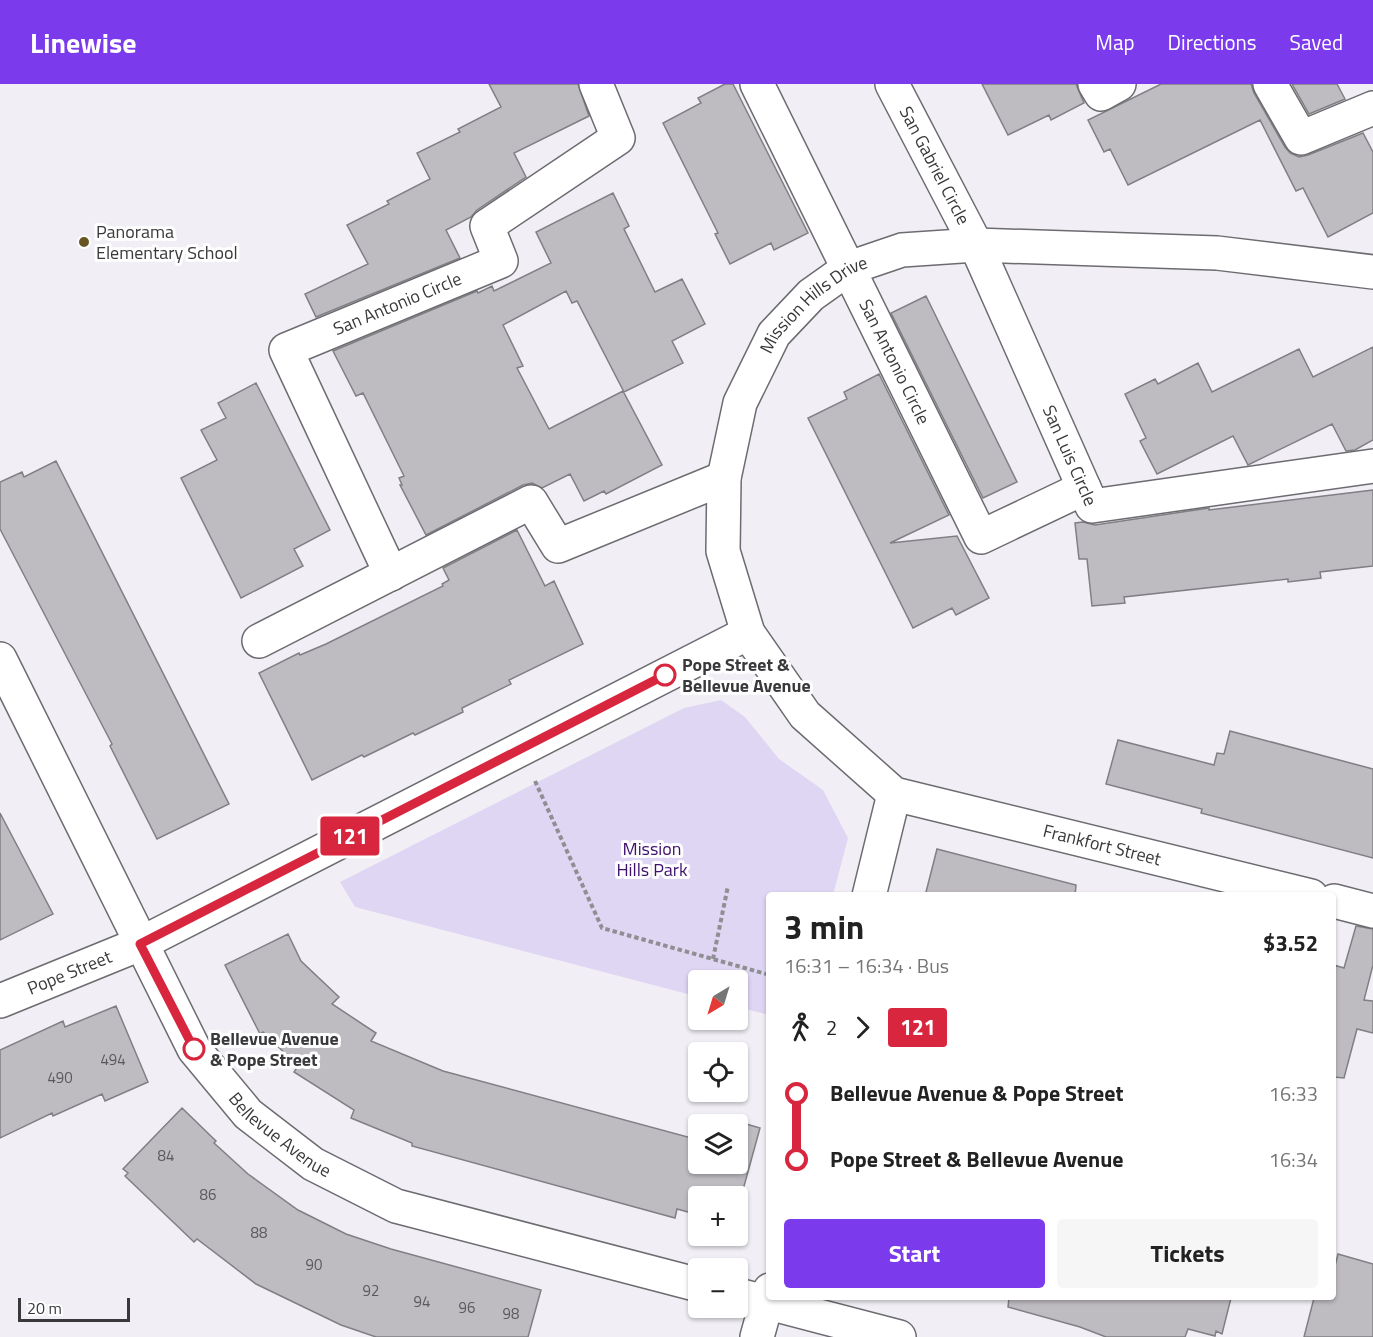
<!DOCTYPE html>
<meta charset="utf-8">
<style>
:root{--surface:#fff;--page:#f6f6f6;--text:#222;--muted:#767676;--accent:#7c3aed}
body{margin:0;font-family:"Titillium Web",sans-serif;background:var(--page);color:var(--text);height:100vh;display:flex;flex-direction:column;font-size:22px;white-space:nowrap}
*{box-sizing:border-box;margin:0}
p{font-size:20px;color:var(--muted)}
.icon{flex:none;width:33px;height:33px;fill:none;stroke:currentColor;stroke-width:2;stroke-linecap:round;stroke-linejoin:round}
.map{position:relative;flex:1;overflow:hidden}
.details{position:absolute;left:766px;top:808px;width:570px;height:408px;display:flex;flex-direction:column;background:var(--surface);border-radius:6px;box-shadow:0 2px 4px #0004}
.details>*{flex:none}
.badge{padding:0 12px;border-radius:4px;font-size:21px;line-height:39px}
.needle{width:39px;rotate:218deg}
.controls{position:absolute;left:688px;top:886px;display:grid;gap:12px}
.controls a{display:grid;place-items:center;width:60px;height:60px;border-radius:6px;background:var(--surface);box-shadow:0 2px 4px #0004;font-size:30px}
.scale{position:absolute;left:18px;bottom:15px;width:112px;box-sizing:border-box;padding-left:6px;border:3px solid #39393b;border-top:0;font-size:16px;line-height:21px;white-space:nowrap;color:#39393b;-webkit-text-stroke:4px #fefeff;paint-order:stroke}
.map>.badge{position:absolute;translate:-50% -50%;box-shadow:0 0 0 3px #fff}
.legs{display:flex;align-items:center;gap:9px;height:66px;padding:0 18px;font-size:20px}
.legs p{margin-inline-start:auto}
.head{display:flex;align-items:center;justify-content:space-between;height:102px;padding:0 18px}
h1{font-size:33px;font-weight:700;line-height:45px}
.primary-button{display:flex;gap:12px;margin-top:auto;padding:12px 18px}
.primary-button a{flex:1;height:69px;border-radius:6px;background:var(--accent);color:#fff;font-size:24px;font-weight:700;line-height:69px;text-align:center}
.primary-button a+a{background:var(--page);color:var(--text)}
ul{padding:0 18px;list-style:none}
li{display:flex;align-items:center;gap:21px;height:66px;font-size:22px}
li i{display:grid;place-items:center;width:9px;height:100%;margin:0 8px;background:currentColor}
li i::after{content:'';width:15px;height:15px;margin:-8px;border:4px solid;border-radius:50%;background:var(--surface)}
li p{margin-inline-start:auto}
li:first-child i{background:linear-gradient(#0000 50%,currentColor 0)}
li:last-child i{background:linear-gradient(currentColor 50%,#0000 0)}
header{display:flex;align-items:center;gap:36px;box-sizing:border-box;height:84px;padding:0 30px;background:var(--accent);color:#fff}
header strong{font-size:28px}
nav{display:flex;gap:33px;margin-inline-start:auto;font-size:21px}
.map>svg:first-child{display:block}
.green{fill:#dfd6f4}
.building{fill:#bebcc1;stroke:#807f84;stroke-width:1.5}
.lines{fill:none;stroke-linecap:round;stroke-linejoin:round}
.street-casing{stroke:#6c6b70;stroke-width:36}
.path{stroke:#8f8e92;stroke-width:4;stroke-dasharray:4.5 3;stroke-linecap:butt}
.street{stroke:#fff;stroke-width:33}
.line-1-casing{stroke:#fff;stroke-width:14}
.line-1{stroke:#d7263d;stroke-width:9}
.poi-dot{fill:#675523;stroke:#fefeff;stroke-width:2}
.stop-1-dot{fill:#fff;stroke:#d7263d;stroke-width:3}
.labels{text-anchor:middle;stroke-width:6;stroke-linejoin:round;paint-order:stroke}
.number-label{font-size:15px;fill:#5a5a5c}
.street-label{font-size:18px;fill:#39393b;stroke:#fefeff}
.poi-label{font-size:18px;fill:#39393b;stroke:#fefeff;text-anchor:start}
.stop-label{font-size:18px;font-weight:bold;fill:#39393b;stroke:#fefeff;text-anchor:start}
.park-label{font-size:18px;fill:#3f116e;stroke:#fefeff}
</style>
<header>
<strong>Linewise</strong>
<nav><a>Map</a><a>Directions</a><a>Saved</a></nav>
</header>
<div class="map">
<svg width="1373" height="1253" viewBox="0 0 1373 1253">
<rect width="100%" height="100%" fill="#f1eff5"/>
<path class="green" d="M 721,616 L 745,633 L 779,675 L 823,706 L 848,754 L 833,811 L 770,812 L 769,931 L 738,923 L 738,897 L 699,897 L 699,913 L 355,823 L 340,798 L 684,624 Z"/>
<path class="building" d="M 489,0 L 578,0 L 589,32 L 514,69 L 526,93 L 477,126 L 471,133 L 446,146 L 460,174 L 316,233 L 305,210 L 368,180 L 347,141 L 389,120 L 387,117 L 430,95 L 417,69 L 460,48 L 458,45 L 501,23 Z
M 725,0 L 733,0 L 808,149 L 774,166 L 771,159 L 730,180 L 715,150 L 718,149 L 663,39 L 701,19 L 698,14 Z
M 982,0 L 1076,0 L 1084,19 L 1051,36 L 1049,31 L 1008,51 Z
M 1161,0 L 1251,0 L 1254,9 L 1285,63 L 1290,69 L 1299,73 L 1308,71 L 1363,49 L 1373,68 L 1373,129 L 1328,153 L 1303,104 L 1296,107 L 1260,36 L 1128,101 L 1110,65 L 1104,68 L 1088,36 Z
M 1292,0 L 1337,0 L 1345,15 L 1309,30 Z
M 613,109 L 629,142 L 624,145 L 655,208 L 682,195 L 705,240 L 672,257 L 683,279 L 624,308 L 577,217 L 572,219 L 566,207 L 503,241 L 523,282 L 517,284 L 549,345 L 623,307 L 662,381 L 606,410 L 604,407 L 584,417 L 570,390 L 542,404 L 532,399 L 523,401 L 426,451 L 400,401 L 402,401 L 399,394 L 404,392 L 363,309 L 356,312 L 333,267 L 477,207 L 478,209 L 492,202 L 494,207 L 551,179 L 536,148 Z
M 926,212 L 1017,398 L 983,414 L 891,229 Z
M 1373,263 L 1373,356 L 1355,366 L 1346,367 L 1332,340 L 1248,381 L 1233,352 L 1157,390 L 1140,357 L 1146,354 L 1125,310 L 1155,295 L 1158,300 L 1198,279 L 1212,308 L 1299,265 L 1313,293 Z
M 879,290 L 949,431 L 890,459 L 957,452 L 989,514 L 956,531 L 952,524 L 913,544 L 808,334 L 847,315 L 844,308 Z
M 256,299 L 330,446 L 294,465 L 303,482 L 241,514 L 181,394 L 217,376 L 201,346 L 226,334 L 218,319 Z
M 56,377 L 229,720 L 157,755 L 110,662 L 112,660 L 0,445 L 0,398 L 22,388 L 24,393 Z
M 1373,406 L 1373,482 L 1320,488 L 1321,494 L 1288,498 L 1288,495 L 1124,513 L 1125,519 L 1092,522 L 1087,475 L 1079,475 L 1075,439 L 1083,438 L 1095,441 L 1209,424 L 1209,426 Z
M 517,446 L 545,502 L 554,497 L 583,560 L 509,596 L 511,600 L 462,624 L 463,628 L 415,651 L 413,649 L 364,673 L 362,671 L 312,696 L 259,589 L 299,569 L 300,571 L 326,560 L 443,502 L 442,500 L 449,496 L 443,484 Z
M 1230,647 L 1373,685 L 1373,774 L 1201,729 L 1202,725 L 1106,700 L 1118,656 L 1214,681 L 1217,669 L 1224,670 Z
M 0,729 L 53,830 L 0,856 Z
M 937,765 L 1076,801 L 1075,812 L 925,812 Z
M 1356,842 L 1373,845 L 1373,881 L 1364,916 L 1373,917 L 1373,949 L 1357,945 L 1344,994 L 1334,993 L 1334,881 L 1344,884 Z
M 288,850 L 301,877 L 339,913 L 332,920 L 376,949 L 371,957 L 443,987 L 699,1056 L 699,1080 L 738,1080 L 738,1041 L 728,1041 L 729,1035 L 760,1044 L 738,1124 L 738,1113 L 699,1113 L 699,1131 L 677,1125 L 675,1134 L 412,1062 L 412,1059 L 351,1034 L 354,1026 L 294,988 L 298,982 L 263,948 L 260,950 L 225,881 Z
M 116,922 L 148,998 L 105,1017 L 102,1010 L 53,1032 L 52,1029 L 0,1054 L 0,966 L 63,937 L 65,943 Z
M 182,1024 L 216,1057 L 214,1059 L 248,1090 L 298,1126 L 346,1150 L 391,1165 L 541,1206 L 528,1253 L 376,1253 L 341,1241 L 256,1200 L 197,1155 L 194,1158 L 125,1092 L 128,1089 L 123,1085 Z
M 1338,1170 L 1373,1180 L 1373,1253 L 1304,1253 L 1314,1214 L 1334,1214 L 1334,1186 Z
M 1009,1214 L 1231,1214 L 1222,1250 L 1216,1247 L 1215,1252 L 1188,1245 L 1185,1253 L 1106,1253 L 1080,1243 L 1008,1223 Z"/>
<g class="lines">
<g class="street-casing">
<g id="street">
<path id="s1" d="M 757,0 L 981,453 L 1084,404"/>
<path id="s2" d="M 892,0 L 976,161 L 1092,422 L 1373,382"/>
<path d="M 1095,0 L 1101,10 L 1119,0"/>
<path d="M 1270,0 L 1301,54 L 1373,24"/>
<path id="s3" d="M 391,490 L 286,266 L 501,177 L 487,142 L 618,54 L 596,0"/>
<path d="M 259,557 L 531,418 L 558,462 L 724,394"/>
<path id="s4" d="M 0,575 L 194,965 L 248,1030 L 313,1080 L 396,1122 L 699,1201"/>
<path d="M 869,812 L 894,710"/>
<path id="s5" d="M 1311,812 L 894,710 L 805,631 L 748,549 L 723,467 L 724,394 L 740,319 L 774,250 L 811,211 L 849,184 L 902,166 L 976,161 L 1217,169 L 1373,188"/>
<path d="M 1334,817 L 1373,827"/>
<path id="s6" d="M 0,917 L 140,860 L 748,549"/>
<path d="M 738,1211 L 899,1253"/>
<path d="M 757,1253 L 770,1206"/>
</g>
</g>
<path class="path" d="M 535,697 L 602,844 L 770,891
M 713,875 L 728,802"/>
<use href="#street" class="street"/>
</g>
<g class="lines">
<g class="line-1-casing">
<path id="line-1" d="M 194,965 L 140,860 L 665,591"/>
</g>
<use href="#line-1" class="line-1"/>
</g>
<circle class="poi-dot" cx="84" cy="158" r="6"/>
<g class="stop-1-dot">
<circle cx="665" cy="591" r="10"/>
<circle cx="194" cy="965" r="10"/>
</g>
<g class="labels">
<g class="number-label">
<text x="113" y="981">494</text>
<text x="60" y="999">490</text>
<text x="166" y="1077">84</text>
<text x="208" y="1116">86</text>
<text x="259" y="1154">88</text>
<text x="314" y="1186">90</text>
<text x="371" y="1212">92</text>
<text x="422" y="1223">94</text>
<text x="467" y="1229">96</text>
<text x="511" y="1235">98</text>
</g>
<g class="street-label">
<text dy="6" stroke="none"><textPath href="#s2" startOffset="92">San Gabriel Circle</textPath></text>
<text dy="6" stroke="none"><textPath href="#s3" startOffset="368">San Antonio Circle</textPath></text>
<text dy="6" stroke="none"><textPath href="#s5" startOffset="1010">Mission Hills Drive</textPath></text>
<text dy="6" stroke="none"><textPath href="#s1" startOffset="310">San Antonio Circle</textPath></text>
<text dy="6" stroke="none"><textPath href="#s2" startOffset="412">San Luis Circle</textPath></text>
<text transform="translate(1102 761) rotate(14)" y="6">Frankfort Street</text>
<text dy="6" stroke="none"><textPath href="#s6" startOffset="75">Pope Street</textPath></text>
<text dy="6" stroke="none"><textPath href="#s4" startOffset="558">Bellevue Avenue</textPath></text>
</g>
<g class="poi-label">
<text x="96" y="154">Panorama<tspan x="96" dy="21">Elementary School</tspan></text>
</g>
<g class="stop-label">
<text x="682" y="587">Pope Street &amp;<tspan x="682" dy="21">Bellevue Avenue</tspan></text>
<text x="210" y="961">Bellevue Avenue<tspan x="210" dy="21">&amp; Pope Street</tspan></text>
</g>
<g class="park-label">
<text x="652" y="771">Mission<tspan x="652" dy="21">Hills Park</tspan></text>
</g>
</g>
</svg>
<div class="controls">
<a><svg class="needle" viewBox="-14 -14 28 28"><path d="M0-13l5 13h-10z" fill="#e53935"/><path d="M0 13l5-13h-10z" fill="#767676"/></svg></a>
<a><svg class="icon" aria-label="locate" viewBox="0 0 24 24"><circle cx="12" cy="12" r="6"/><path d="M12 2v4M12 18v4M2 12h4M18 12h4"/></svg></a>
<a><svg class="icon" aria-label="layers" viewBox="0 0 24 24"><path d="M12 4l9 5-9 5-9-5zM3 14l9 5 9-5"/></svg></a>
<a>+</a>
<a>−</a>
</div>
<div class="scale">20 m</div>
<b class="badge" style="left:350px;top:752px;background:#d7263d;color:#fff">121</b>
<section class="details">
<div class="head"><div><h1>3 min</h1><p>16:31 – 16:34 · Bus</p></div><b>$3.52</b></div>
<div class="legs"><svg class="icon" aria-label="walk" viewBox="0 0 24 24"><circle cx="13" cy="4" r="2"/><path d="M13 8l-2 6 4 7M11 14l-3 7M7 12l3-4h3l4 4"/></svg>2<svg class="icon" aria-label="forward" viewBox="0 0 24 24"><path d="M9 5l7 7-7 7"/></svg><b class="badge" style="background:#d7263d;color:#fff">121</b></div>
<ul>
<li><i style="color:#d7263d"></i><b>Bellevue Avenue &amp; Pope Street</b><p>16:33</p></li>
<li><i style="color:#d7263d"></i><b>Pope Street &amp; Bellevue Avenue</b><p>16:34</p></li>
</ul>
<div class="primary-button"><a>Start</a><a>Tickets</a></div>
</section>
</div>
